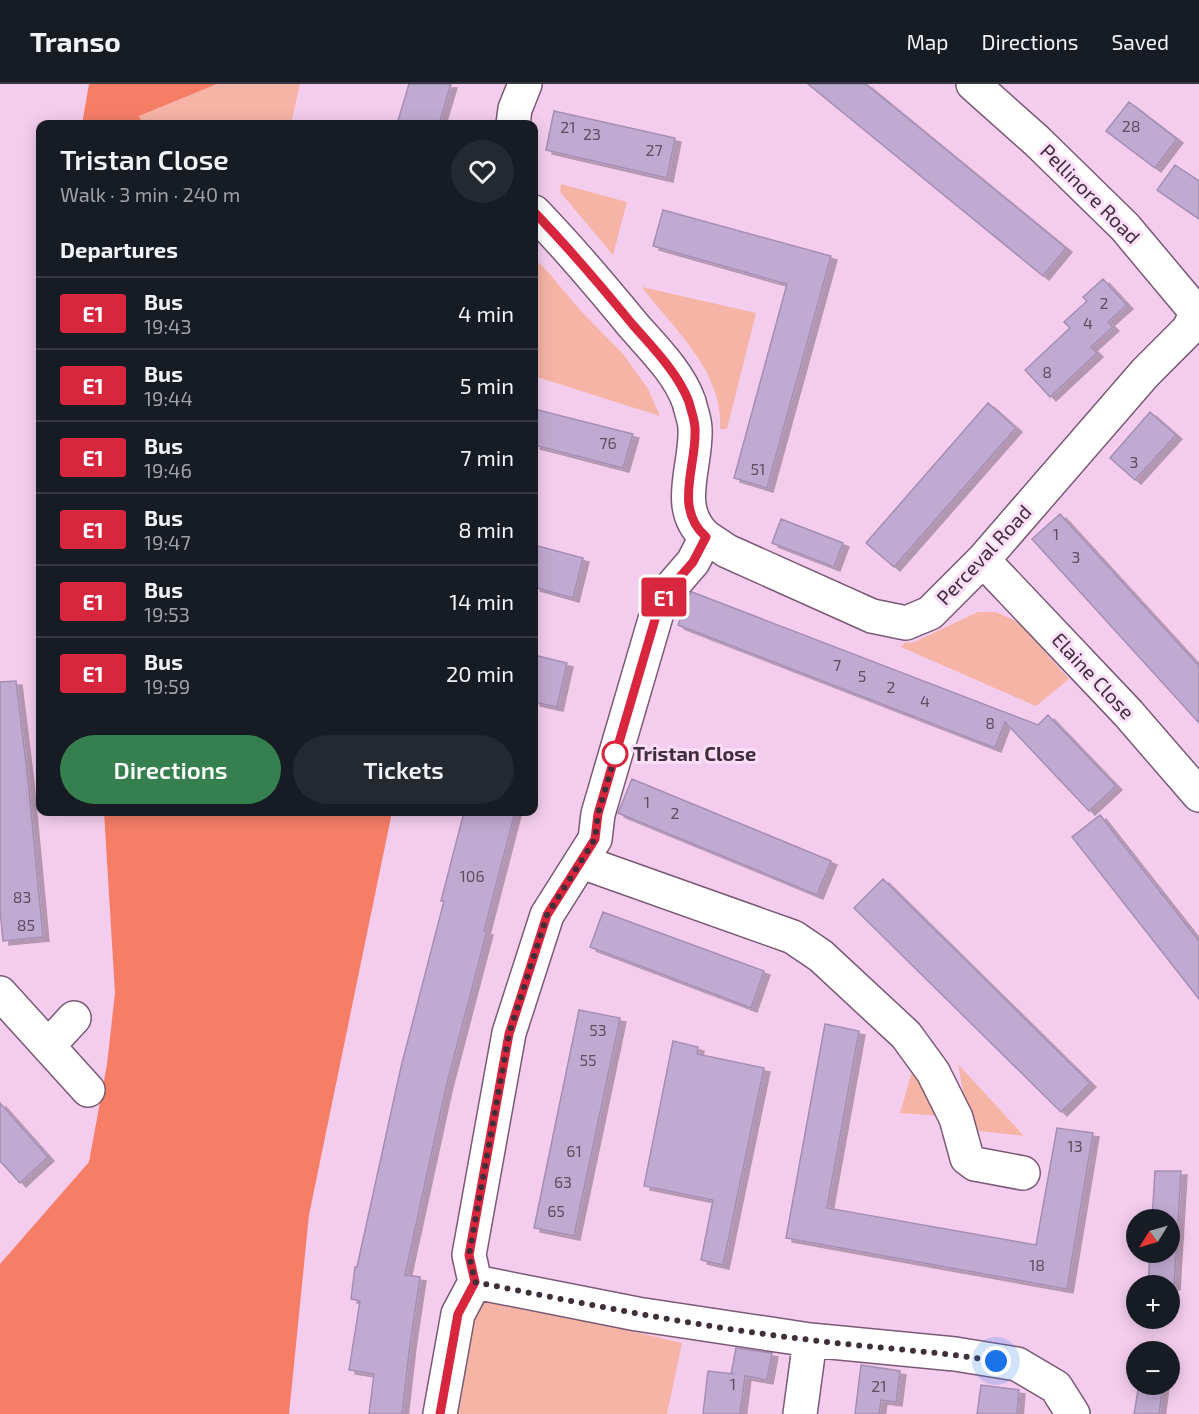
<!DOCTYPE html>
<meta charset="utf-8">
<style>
:root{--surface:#171b24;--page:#242831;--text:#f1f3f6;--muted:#9ea1a6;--line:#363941;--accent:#35804e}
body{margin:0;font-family:"Exo 2",sans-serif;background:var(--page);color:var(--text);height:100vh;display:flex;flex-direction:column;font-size:22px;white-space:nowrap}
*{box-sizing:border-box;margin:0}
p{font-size:20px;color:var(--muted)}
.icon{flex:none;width:33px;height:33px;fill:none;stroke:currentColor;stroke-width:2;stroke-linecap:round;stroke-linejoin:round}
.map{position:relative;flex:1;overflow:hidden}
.side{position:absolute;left:36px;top:36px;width:502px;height:696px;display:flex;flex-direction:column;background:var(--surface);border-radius:12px;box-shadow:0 3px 15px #0003}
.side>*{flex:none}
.badge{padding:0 12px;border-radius:4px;font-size:21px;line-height:39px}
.needle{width:39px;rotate:233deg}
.controls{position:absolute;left:1126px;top:1125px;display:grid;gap:12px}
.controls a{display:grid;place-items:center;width:54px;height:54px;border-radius:50%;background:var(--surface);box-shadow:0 3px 15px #0003;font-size:30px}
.you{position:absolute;width:30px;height:30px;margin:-15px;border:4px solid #fff;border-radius:50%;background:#1a73e8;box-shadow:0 0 0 9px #1a73e833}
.map>.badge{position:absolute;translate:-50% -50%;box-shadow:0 0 0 3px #fff}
h2{padding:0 24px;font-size:22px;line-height:54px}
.round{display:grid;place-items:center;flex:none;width:63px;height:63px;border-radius:32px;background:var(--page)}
.overview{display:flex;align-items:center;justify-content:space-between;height:102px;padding:0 24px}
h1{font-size:28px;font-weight:600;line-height:45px}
.cta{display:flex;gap:12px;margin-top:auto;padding:12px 24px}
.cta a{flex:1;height:69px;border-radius:36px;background:var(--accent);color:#fff;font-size:24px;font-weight:600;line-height:69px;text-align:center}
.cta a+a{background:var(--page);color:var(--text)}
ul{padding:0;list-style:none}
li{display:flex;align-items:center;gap:18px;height:72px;padding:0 24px;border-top:2px solid var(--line)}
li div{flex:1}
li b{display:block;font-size:22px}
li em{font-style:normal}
li .badge{min-width:66px;font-weight:700;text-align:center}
header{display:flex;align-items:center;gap:36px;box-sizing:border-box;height:84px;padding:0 30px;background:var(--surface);border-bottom:2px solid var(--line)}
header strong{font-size:28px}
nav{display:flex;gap:33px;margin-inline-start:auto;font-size:21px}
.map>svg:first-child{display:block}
.green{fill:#f6b4a6}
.forest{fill:#f67e67}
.building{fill:#c1aad1;stroke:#a58eb4;stroke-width:1.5;filter:url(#shadow)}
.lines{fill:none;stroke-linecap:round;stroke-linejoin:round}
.minor-casing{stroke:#7a5975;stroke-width:36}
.minor{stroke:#fff;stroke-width:33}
.line-casing{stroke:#fff;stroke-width:14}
.line{stroke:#d7263d;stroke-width:9}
.walk{stroke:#3e2f3b;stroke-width:6;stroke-dasharray:0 10.8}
.stop-dot{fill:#fff;stroke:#d7263d;stroke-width:3}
.labels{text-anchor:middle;stroke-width:6;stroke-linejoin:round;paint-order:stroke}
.number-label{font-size:16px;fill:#5f4e60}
.street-label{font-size:20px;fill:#3e2f3b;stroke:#fdddf7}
.stop-label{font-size:20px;font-weight:bold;fill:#3e2f3b;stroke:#fdddf7;text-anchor:start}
</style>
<header>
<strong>Transo</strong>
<nav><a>Map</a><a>Directions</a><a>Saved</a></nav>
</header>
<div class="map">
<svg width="1199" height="1330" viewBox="0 0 1199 1330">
<defs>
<filter id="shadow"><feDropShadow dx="6" dy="4" stdDeviation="0" flood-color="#0004"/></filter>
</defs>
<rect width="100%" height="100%" fill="#f4cdee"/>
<path class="green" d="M 217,0 L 300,0 L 291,40 L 143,40 L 139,32 Z
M 561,100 L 627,118 L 613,171 L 560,108 Z
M 536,178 L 541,180 L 581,227 L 624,271 L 648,305 L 660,332 L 534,292 L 534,187 Z
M 642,203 L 756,229 L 727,345 L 720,345 C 724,287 673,245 642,203 Z
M 978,528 L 996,528 L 1018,538 L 1069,595 L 1036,622 L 901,563 L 905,558 L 912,559 Z
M 958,980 L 1024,1052 L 979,1047 L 969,1041 Z
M 913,984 L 941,1032 L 900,1029 Z
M 476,1211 L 682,1259 L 667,1330 L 446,1330 Z"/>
<path class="forest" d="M 89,0 L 217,0 L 139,32 L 143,40 L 82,40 Z
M 104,728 L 392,728 L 309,1131 L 289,1330 L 0,1330 L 0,1180 L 89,1078 L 107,980 L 115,909 Z"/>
<path class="building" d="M 409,0 L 451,0 L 439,40 L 397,40 Z
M 808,0 L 866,0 L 1066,164 L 1043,192 Z
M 1129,18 L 1177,55 L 1155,84 L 1106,47 Z
M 554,27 L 675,54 L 667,94 L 546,66 Z
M 1175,81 L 1199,97 L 1199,135 L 1157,106 Z
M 663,126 L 831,172 L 767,404 L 734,394 L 787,200 L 653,162 Z
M 1103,195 L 1127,221 L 1108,238 L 1113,243 L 1091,263 L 1097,269 L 1050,313 L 1025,286 L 1070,244 L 1064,238 L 1087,217 L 1083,213 Z
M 988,319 L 1016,344 L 894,483 L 866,459 Z
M 534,325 L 633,350 L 623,384 L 534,361 Z
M 1150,328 L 1176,351 L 1135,396 L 1110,374 Z
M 1060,430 L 1199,582 L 1199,639 L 1032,455 Z
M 781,435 L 843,459 L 834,483 L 772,459 Z
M 534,461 L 583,474 L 573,514 L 534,503 Z
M 692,508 L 1038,641 L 1048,631 L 1116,702 L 1089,727 L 1005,638 L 995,664 L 678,541 L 689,512 Z
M 534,571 L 567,579 L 557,623 L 534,618 Z
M 16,597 L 28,695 L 43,853 L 3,857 L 0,825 L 0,598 Z
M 632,695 L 831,777 L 817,811 L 618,729 Z
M 464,728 L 515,728 L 484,847 L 487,847 L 446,1003 L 405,1191 L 420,1193 L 410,1260 L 402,1330 L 369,1330 L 374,1290 L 349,1286 L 360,1217 L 351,1215 L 355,1183 L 357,1183 L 401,983 L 444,817 L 441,817 Z
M 1100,731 L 1199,857 L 1199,915 L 1072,753 Z
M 883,795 L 1090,999 L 1061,1028 L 854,824 Z
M 603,828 L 764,887 L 751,924 L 590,863 Z
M 579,926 L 620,934 L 574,1152 L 534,1144 Z
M 825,940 L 859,947 L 827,1124 L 1036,1161 L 1057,1044 L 1093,1049 L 1067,1205 L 786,1154 Z
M 673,957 L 698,963 L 697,970 L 764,984 L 723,1181 L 701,1176 L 713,1116 L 644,1102 Z
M 0,1019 L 48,1073 L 20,1099 L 0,1077 Z
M 1155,1087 L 1181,1087 L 1174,1202 L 1148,1202 L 1150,1168 L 1170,1168 L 1170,1136 L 1152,1136 Z
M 736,1264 L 772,1269 L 767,1296 L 745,1292 L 740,1330 L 703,1330 L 708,1287 L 734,1290 L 731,1290 Z
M 861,1281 L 900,1287 L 896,1318 L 881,1316 L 879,1330 L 855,1330 Z
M 1139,1300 L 1163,1300 L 1159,1330 L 1134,1330 Z
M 981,1301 L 1019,1306 L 1017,1330 L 977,1330 Z"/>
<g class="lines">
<g class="minor-casing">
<path id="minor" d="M 513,40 L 515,25 L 525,0
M 706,453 L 727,467 L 872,532 L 906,539 L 930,529 L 983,476 L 1145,289 L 1188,246 L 1197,229 L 1125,143 L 1037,57 L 973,0
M 983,476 L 1128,629 L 1199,711
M 582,778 L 793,853 L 821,872 L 906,951 L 933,988 L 956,1034 L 967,1074 L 975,1080 L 1023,1089
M 0,909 L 88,1006
M 49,961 L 74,934
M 475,1198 L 637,1230 L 810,1256 L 955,1270 L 1017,1280 L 1056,1303 L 1073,1330
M 440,1330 L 458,1230 L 475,1198 L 469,1171 L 509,949 L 547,831 L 595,755 L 598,730 L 661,515 L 693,478 L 706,453 C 673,424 697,382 695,345 C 695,336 691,327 689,318 C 679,289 653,264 633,241 C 601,202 569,164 534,128
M 800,1330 L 810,1256"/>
</g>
<use href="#minor" class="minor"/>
</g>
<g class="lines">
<g class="line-casing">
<path id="line" d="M 440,1330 L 458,1230 L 475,1198 L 469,1171 L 509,950 L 547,831 L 595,755 L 598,730 L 661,515 L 693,478 L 706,453 C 673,424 697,382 695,345 C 695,336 691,327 689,318 C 678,289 653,264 633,241 C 601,202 569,164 534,128"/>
</g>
<use href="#line" class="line"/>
<path class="walk" d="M 615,670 L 618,662 L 598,730 L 595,755 L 547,831 L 509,950 L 469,1171 L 475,1198 C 586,1220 698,1243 811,1256 C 873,1264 935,1267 996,1277"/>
</g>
<circle class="stop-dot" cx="615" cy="670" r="12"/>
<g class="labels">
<g class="number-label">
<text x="1131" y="48">28</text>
<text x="568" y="49">21</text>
<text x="592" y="56">23</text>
<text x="654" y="72">27</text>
<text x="1104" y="225">2</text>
<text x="1088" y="245">4</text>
<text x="1047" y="294">8</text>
<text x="608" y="365">76</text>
<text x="1134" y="384">3</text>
<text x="758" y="391">51</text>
<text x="1056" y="456">1</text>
<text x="1076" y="479">3</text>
<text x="837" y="587">7</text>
<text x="862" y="598">5</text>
<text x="891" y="609">2</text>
<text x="925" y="623">4</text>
<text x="990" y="645">8</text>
<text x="647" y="724">1</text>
<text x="675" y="735">2</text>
<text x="472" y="798">106</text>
<text x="22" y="819">83</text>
<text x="26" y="847">85</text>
<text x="598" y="952">53</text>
<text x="588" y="982">55</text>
<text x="1075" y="1068">13</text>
<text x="574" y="1073">61</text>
<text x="563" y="1104">63</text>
<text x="556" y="1133">65</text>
<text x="1037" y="1187">18</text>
<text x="733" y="1306">1</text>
<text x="879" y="1308">21</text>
</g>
<g class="street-label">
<text transform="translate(1090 110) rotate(45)" y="7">Pellinore Road</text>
<text transform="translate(984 471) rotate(-47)" y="7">Perceval Road</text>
<text transform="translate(1093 592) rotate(47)" y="7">Elaine Close</text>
</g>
<g class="stop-label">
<text x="633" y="677">Tristan Close</text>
</g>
</g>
</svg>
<div class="controls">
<a><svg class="needle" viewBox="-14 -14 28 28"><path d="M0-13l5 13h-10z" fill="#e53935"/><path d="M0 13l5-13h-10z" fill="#9ea1a6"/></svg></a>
<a>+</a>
<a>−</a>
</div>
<div class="you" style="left:996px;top:1277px"></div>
<b class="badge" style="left:664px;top:513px;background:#d7263d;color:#fff">E1</b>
<section class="side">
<div class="overview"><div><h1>Tristan Close</h1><p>Walk · 3 min · 240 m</p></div><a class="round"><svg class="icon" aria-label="heart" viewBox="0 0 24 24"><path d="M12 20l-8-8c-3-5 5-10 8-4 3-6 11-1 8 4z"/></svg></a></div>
<h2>Departures</h2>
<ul>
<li><span class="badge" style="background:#d7263d;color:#fff">E1</span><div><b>Bus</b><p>19:43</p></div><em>4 min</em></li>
<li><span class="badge" style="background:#d7263d;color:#fff">E1</span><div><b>Bus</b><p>19:44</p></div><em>5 min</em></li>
<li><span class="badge" style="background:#d7263d;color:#fff">E1</span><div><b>Bus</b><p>19:46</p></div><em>7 min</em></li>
<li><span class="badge" style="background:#d7263d;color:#fff">E1</span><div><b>Bus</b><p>19:47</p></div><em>8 min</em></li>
<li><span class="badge" style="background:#d7263d;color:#fff">E1</span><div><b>Bus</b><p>19:53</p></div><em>14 min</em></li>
<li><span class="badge" style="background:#d7263d;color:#fff">E1</span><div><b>Bus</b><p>19:59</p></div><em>20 min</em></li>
</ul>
<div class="cta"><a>Directions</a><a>Tickets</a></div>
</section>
</div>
